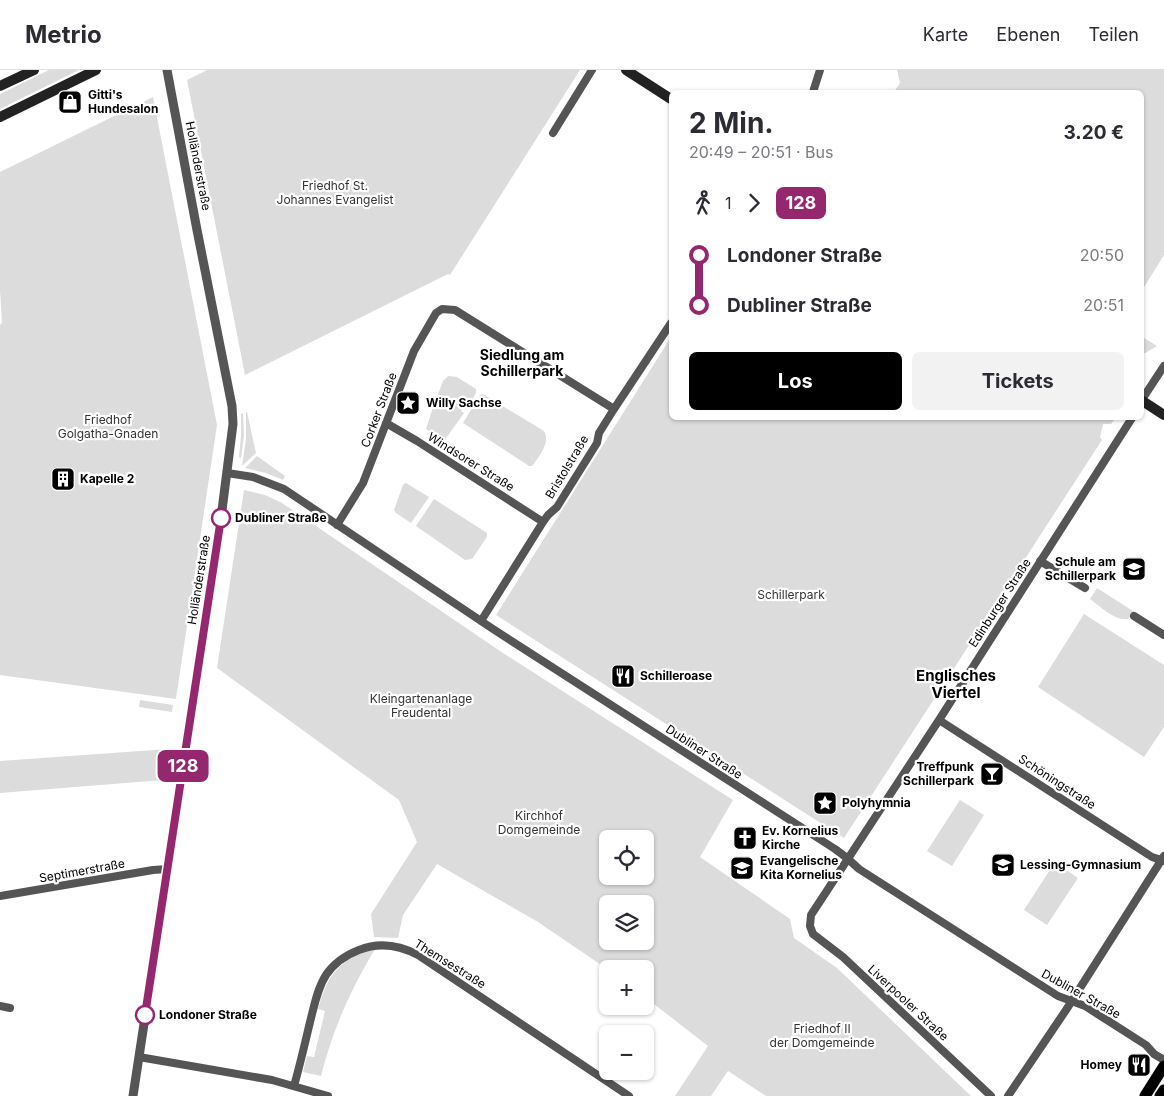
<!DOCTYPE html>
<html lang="de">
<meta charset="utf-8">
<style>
:root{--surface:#fff;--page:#f2f2f3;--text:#2b2b33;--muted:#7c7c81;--line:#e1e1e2;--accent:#000}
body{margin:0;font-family:Inter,sans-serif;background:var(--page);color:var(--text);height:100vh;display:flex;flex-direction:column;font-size:19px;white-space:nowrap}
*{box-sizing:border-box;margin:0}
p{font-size:16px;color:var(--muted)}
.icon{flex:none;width:28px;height:28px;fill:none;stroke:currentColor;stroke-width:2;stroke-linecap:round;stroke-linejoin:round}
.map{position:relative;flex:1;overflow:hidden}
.details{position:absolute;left:669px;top:20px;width:475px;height:330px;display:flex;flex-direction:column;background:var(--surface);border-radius:8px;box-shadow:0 1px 4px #0004}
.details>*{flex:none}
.badge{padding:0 10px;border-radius:8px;font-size:18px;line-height:32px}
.fabs{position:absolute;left:599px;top:760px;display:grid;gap:10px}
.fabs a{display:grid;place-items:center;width:55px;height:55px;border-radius:8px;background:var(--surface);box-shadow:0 1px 4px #0004;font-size:25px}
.map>.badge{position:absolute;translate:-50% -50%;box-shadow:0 0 0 2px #fff}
.legs{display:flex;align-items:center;gap:8px;height:55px;padding:0 20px;font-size:16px}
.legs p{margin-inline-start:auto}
.head{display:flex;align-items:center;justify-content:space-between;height:85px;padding:0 20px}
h1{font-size:28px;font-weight:700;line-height:38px}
.action{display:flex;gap:10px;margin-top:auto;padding:10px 20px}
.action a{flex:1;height:58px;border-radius:8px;background:var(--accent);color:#fff;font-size:20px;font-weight:700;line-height:58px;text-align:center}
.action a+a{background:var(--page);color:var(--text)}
ul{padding:0 20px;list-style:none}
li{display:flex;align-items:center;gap:18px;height:50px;font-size:19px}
li i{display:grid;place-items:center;width:8px;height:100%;margin:0 6px;background:currentColor}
li i::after{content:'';width:12px;height:12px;margin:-6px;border:4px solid;border-radius:50%;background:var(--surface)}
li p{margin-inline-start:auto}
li:first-child i{background:linear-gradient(#0000 50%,currentColor 0)}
li:last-child i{background:linear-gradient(currentColor 50%,#0000 0)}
header{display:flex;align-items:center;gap:30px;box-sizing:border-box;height:70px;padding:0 25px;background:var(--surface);border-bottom:1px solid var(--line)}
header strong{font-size:24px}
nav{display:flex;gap:28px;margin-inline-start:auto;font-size:18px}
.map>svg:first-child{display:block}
.green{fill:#dcdcdc;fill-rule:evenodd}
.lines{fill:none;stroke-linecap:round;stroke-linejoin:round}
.primary-casing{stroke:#dbdbdb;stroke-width:12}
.minor{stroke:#555;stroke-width:8}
.tertiary{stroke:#555;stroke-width:9}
.secondary{stroke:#222;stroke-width:10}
.primary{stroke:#000;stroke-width:11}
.line-1-casing{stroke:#fff;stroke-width:11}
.line-1{stroke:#95276e;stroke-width:8}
.stop-1-dot{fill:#fff;stroke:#95276e;stroke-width:2.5}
.labels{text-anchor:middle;stroke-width:4.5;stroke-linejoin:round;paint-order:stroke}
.poi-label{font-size:12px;font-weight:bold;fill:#000;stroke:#fff;text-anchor:start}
.street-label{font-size:12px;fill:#000;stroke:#fff}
.park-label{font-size:12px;fill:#333;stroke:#fff}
.stop-label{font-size:12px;font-weight:bold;fill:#000;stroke:#fff;text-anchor:start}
.neighbourhood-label{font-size:14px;font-weight:bold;fill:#000;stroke:#fff}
.quarter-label{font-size:15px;font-weight:bold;fill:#000;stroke:#fff}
</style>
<header>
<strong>Metrio</strong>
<nav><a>Karte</a><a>Ebenen</a><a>Teilen</a></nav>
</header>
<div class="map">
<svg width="1164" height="1026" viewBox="0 0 1164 1026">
<rect width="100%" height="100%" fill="#fff"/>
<path class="green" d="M 49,0 L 79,0 L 0,39 L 0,24 Z
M 207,0 L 580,0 L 450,205 L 448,204 L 245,305 L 187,10 Z
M 897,0 L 1164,0 L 1164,185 L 1141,222 L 1141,22 L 894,22 L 900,13 Z
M 153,27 L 217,355 L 176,629 L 0,605 L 0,255 L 2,253 L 0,220 L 0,102 Z
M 1141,266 L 1157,276 L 1145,283 L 1141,283 Z
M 671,267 L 671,348 L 1116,348 L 1111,354 L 1103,354 L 1100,367 L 1102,370 L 844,768 L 496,545 Z
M 448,306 L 457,307 L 476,319 L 476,323 L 466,340 L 463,338 L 461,341 L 464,343 L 444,371 L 426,359 L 435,331 L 438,332 L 440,329 L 437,327 L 443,311 Z
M 483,324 L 544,361 C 551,372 539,387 532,396 L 529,396 L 463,353 L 480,325 Z
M 246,342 L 247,342 L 256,383 L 242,396 L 246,369 Z
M 243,343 L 244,366 L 241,388 L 239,387 L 241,366 L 241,344 Z
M 257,386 L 285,406 L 283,410 L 266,403 L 245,398 Z
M 406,413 L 429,427 L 411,453 L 396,443 L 394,440 L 403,415 Z
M 244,420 L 265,425 L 282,433 L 503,583 L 733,730 L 700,787 L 790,849 L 794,868 L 837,898 L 971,1026 L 766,1026 L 728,1001 L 711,1026 L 675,1026 L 708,976 L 645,927 L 645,899 L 607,899 L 538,852 L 437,794 L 403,845 L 398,868 L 374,867 L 371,844 L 417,772 L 399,730 L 217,598 ZM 608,769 L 645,769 L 645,806 L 608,806 ZM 608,834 L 645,834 L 645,871 L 608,871 Z
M 434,429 L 487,463 L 487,467 L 472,489 L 465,490 L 416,456 Z
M 1097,518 L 1133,541 L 1128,549 C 1115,551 1101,537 1090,529 Z
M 1084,544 L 1164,595 L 1164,657 L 1144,687 L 1038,617 Z
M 140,630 L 173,635 L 172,642 L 139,637 Z
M 168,679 L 163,710 L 0,723 L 0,691 Z
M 960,730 L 984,745 L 952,796 L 927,781 Z
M 1055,792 L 1078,808 L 1047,855 L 1024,840 Z
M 375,879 C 350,921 333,959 321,1006 L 303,1002 L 307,986 L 314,987 L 325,941 L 318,939 C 328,904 339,889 375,879 Z"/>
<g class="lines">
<g class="primary-casing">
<path id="primary" d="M 1145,1026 L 1164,996
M 1160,1026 L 1164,1020"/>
</g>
<path class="minor" d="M 813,22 L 820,0
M 553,63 L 592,0
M 1141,331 L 1164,296
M 386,353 L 417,371 L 543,452
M 227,403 L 253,407 L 284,419 L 493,559 L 835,779 L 847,788 L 859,799 L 1058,926 L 1085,936 L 1146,975 L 1154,984 L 1164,990
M 337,455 L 363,413 L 414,281 L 436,243 L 442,239 L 455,240 L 614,339
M 1040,491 L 1085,518
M 1134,546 L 1164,565
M 481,551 L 543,452 L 548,445 L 557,437 L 597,373 L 599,363 L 614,339 L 671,253
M 939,650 L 1152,787 L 1164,791
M 0,826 L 153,800 L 167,799
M 0,936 L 10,938
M 139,987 L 272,1010 L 328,1026
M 294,1016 C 300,995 305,973 310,952 C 314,937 317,919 326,905 C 334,893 346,885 359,880 C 379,872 399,875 418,885 L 629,1026
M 991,1026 L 843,887 L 813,864 L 810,856 L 811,845 L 939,650 L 1132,348
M 1008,1026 L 1066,940 L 1164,786"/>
<path class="tertiary" d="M 133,1026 L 221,448 L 233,354 L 232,336 L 197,160 L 167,0"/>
<path class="secondary" d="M 626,0 L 671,29
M 0,16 L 34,0
M 0,47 L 96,0
M 1141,330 L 1164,345"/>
<use href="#primary" class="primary"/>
</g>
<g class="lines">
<g class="line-1-casing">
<path id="line-1" d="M 145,945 L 221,448"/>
</g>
<use href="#line-1" class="line-1"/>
</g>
<defs>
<g id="shop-square" transform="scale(1.25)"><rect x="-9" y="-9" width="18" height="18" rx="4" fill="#000" stroke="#fff"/><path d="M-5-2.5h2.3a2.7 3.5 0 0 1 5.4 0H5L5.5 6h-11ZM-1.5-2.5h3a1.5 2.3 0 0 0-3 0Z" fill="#fff"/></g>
<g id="sight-square" transform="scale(1.25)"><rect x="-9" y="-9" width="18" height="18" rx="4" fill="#000" stroke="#fff"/><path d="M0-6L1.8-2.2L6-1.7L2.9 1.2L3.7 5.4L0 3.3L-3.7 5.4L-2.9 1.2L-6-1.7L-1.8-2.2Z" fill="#fff"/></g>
<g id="building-square" transform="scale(1.25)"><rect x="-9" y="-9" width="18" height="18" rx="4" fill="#000" stroke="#fff"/><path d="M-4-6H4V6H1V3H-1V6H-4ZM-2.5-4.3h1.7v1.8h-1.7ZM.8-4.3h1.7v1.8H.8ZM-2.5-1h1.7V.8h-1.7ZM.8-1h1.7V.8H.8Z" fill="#fff"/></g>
<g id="school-square" transform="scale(1.25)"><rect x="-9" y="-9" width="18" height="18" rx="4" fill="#000" stroke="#fff"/><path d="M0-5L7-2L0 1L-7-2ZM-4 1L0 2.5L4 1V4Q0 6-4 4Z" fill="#fff"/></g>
<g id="restaurant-square" transform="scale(1.25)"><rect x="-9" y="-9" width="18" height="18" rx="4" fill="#000" stroke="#fff"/><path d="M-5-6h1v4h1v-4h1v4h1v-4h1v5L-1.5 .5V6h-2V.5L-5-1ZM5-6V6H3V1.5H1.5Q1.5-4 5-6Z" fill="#fff"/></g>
<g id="bar-square" transform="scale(1.25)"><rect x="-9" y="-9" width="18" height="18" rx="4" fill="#000" stroke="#fff"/><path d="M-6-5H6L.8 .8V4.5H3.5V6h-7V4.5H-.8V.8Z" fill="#fff"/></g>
<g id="church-square" transform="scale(1.25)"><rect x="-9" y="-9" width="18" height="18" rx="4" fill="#000" stroke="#fff"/><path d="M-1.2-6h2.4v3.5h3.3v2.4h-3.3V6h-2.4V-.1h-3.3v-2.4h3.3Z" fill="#fff"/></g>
</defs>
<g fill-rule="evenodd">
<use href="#shop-square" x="70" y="32"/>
<use href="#sight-square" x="408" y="333"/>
<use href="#building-square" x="63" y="409"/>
<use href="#school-square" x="1134" y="499"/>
<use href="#restaurant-square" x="623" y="606"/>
<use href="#bar-square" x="992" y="704"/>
<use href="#sight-square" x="825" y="733"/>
<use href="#church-square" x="745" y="768"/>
<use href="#school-square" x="1003" y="795"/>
<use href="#school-square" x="742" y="798"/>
<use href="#restaurant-square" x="1139" y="995"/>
</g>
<g class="stop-1-dot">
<circle cx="221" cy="448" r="9"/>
<circle cx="145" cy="945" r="9"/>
</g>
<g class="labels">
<g class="poi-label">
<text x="88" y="29">Gitti's<tspan x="88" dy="14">Hundesalon</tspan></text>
<text x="426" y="337">Willy Sachse</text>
<text x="80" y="413">Kapelle 2</text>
<text x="1116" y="496" text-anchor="end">Schule am<tspan x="1116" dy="14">Schillerpark</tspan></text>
<text x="640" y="610">Schilleroase</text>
<text x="974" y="701" text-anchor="end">Treffpunk<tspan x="974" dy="14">Schillerpark</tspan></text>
<text x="842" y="737">Polyhymnia</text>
<text x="762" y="765">Ev. Kornelius<tspan x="762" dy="14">Kirche</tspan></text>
<text x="760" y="795">Evangelische<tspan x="760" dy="14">Kita Kornelius</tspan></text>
<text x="1020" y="799">Lessing-Gymnasium</text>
<text x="1122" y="999" text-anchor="end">Homey</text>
</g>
<g class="street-label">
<text transform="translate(198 96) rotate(79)" y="4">Holländerstraße</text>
<text transform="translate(379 340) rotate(-69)" y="4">Corker Straße</text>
<text transform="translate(471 392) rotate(32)" y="4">Windsorer Straße</text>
<text transform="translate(567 397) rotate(-59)" y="4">Bristolstraße</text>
<text transform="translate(199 510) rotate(-81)" y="4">Holländerstraße</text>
<text transform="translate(1000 533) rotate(-57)" y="4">Edinburger Straße</text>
<text transform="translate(704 682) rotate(33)" y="4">Dubliner Straße</text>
<text transform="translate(1057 712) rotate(33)" y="4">Schöningstraße</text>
<text transform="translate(82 801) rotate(-10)" y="4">Septimerstraße</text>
<text transform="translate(450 894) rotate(32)" y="4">Themsestraße</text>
<text transform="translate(1081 924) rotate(29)" y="4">Dubliner Straße</text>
<text transform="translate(908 933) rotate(43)" y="4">Liverpooler Straße</text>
</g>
<g class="park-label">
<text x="335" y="120">Friedhof St.<tspan x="335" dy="14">Johannes Evangelist</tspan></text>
<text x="108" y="354">Friedhof<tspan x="108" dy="14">Golgatha-Gnaden</tspan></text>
<text x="791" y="529">Schillerpark</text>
<text x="421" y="633">Kleingartenanlage<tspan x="421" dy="14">Freudental</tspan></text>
<text x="539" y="750">Kirchhof<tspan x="539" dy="14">Domgemeinde</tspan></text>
<text x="822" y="963">Friedhof II<tspan x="822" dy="14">der Domgemeinde</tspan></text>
</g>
<g class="stop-label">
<text x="235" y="452">Dubliner Straße</text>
<text x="159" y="949">Londoner Straße</text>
</g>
<g class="neighbourhood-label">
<text x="522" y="290">Siedlung am<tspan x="522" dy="16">Schillerpark</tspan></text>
</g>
<g class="quarter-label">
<text x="956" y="611">Englisches<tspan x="956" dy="17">Viertel</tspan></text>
</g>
</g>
</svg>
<div class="fabs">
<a><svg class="icon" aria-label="locate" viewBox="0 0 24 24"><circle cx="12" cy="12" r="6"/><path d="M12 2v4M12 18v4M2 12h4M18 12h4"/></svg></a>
<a><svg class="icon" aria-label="layers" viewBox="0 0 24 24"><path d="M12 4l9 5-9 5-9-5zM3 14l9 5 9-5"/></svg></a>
<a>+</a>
<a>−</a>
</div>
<b class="badge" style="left:183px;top:696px;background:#95276e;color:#fff">128</b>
<section class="details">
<div class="head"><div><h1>2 Min.</h1><p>20:49 – 20:51 · Bus</p></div><b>3.20 €</b></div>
<div class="legs"><svg class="icon" aria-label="walk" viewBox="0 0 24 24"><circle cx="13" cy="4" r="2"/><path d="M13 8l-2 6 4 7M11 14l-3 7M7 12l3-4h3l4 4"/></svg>1<svg class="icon" aria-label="forward" viewBox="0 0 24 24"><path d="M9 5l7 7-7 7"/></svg><b class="badge" style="background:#95276e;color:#fff">128</b></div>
<ul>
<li><i style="color:#95276e"></i><b>Londoner Straße</b><p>20:50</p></li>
<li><i style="color:#95276e"></i><b>Dubliner Straße</b><p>20:51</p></li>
</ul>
<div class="action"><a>Los</a><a>Tickets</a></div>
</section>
</div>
